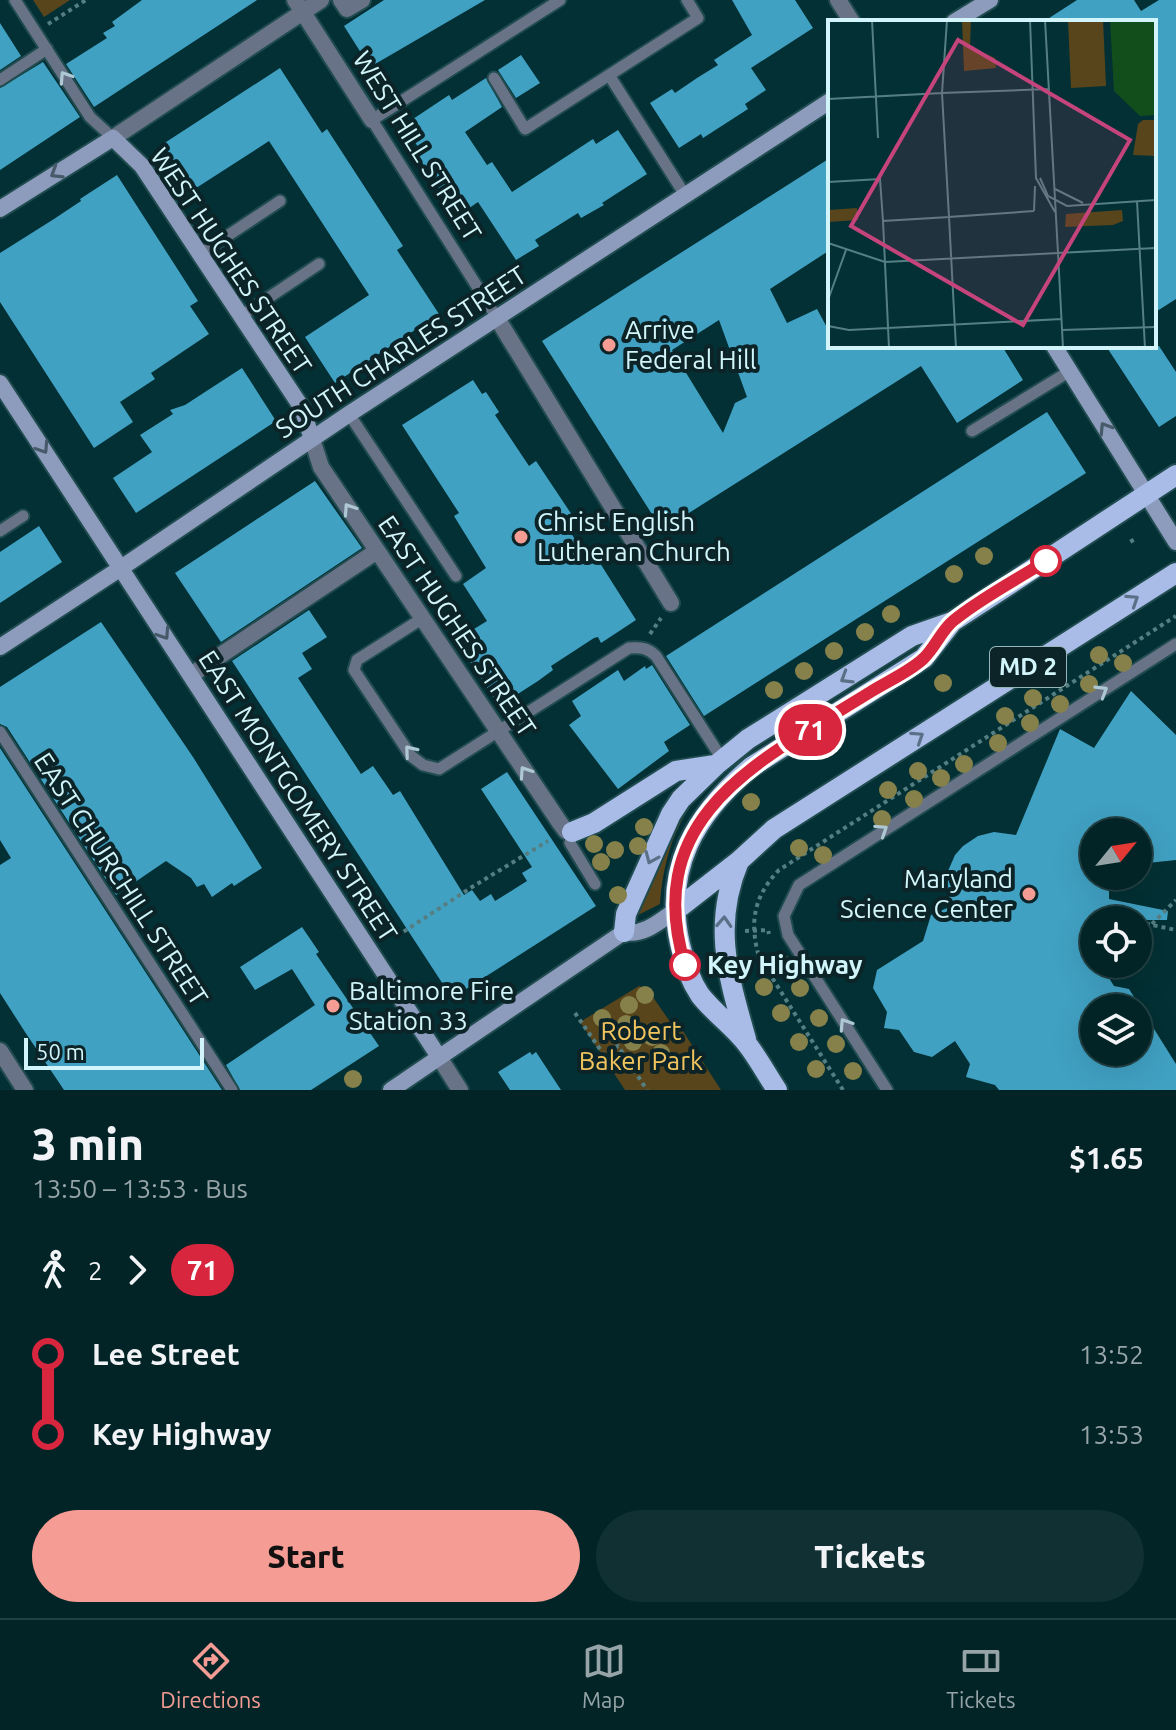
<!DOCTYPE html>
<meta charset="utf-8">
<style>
:root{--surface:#022427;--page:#103033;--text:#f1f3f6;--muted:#96a4a7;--line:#234144;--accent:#f59c94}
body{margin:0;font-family:Ubuntu,sans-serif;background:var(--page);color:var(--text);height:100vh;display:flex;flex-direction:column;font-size:30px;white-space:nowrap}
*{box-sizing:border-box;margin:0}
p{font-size:26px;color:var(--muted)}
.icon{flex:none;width:44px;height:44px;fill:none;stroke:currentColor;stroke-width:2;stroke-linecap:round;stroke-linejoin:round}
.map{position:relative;height:1090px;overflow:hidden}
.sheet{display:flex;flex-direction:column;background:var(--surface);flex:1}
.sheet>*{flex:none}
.badge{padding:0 16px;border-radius:26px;font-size:28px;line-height:52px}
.needle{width:52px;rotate:60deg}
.fabs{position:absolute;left:1080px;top:818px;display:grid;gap:16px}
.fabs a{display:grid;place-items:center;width:72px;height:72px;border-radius:50%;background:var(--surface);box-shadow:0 8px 32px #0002,0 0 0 2px var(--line);font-size:40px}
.scale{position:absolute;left:24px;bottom:20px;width:180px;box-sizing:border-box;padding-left:8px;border:4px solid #d1f5fa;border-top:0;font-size:22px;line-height:28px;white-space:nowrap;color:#d1f5fa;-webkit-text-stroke:6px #0c2427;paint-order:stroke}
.map>.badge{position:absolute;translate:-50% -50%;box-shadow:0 0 0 4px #fff}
.legs{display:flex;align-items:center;gap:12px;height:88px;padding:0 32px;font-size:26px}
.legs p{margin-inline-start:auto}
.head{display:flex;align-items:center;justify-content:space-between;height:136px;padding:0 32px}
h1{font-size:44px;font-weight:800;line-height:60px}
.cta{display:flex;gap:16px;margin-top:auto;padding:16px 32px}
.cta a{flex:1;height:92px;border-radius:48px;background:var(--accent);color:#111;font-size:32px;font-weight:800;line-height:92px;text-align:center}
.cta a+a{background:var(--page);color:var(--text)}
ul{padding:0 32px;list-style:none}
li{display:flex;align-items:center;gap:28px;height:80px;font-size:30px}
li i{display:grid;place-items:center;width:12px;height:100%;margin:0 10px;background:currentColor}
li i::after{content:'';width:20px;height:20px;margin:-10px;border:6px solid;border-radius:50%;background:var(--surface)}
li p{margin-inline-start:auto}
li:first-child i{background:linear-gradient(#0000 50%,currentColor 0)}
li:last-child i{background:linear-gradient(currentColor 50%,#0000 0)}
.tabs{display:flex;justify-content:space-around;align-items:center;height:112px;border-top:2px solid var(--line);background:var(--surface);font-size:22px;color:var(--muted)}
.tabs a{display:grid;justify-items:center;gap:4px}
.tabs .active{color:var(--accent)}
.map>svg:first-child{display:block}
.green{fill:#58451c}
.building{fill:#41a1c3;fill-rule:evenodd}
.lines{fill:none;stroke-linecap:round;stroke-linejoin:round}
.lane-casing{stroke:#204c50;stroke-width:15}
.street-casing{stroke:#204c50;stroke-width:20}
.secondary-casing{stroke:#204c50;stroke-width:20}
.primary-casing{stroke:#204c50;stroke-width:24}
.path{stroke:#557e82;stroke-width:4;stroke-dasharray:4 4;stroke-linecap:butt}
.lane{stroke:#697387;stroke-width:11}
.street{stroke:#697387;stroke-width:16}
.secondary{stroke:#8d9cbd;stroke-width:16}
.primary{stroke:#a8bce7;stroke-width:20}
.tree{fill:#86814b}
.oneway{stroke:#adc8d2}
.oneway2{stroke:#465a6a}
.oneway3{stroke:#5a7087}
.line-1-casing{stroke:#fff;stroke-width:18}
.line-1{stroke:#d7263d;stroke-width:12}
.poi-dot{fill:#f59c94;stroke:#0c2427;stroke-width:3}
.stop-1-dot{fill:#fff;stroke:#d7263d;stroke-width:4}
.labels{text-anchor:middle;stroke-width:8;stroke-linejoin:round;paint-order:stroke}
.shield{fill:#0c2427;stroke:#96b6bb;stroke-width:2}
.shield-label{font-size:24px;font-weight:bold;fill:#d1f5fa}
.street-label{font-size:26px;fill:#d1f5fa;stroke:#0c2427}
.poi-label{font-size:26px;fill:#d1f5fa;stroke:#0c2427;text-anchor:start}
.stop-label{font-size:26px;font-weight:bold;fill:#d1f5fa;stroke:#0c2427;text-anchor:start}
.park-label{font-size:26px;fill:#f2c45d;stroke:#0c2427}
.inset-road{fill:none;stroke:#557f83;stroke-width:2}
.view{fill:#c5447b;fill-opacity:0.15;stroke:#c5447b;stroke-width:4}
.inset-edge{fill:none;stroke:#d1f5fa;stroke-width:4}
</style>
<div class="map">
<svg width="1176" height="1090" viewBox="0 0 1176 1090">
<rect width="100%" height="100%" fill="#033034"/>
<path class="green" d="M 33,0 L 70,0 L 44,17 Z
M 698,795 C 673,828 663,863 660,904 L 638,915 L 677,817 Z
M 639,986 L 648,990 L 673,1026 L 679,1025 L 721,1090 L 625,1090 L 580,1022 Z"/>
<path class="building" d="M 142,0 L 257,0 L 94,107 L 66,64 L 107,38 L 103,33 L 115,26 L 112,22 Z
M 384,0 L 485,0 L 370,67 L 344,26 Z
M 732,0 L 795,0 L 813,28 L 751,68 L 766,90 L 745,104 L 748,109 L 703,138 L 701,134 L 679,148 L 650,103 L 672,89 L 675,93 L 697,78 L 718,65 L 714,60 L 752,35 Z
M 1077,0 L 1134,0 L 1141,11 L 1159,0 L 1176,0 L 1176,299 L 1154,313 L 1154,22 L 1043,22 Z
M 0,23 L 21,56 L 0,70 Z
M 521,55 L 540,83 L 516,98 L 498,70 Z
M 43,62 L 80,117 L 0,170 L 0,88 Z
M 280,68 L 322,133 L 327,129 L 403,246 L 397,250 L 439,314 L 335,383 L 305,337 L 369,295 L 269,141 L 193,190 L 163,144 Z
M 486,78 L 502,107 L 465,132 L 487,165 L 492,162 L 512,192 L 593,139 L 596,144 L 618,130 L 647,174 L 602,203 L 604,205 L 581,218 L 578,213 L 535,240 L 539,246 L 516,260 L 478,202 L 462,213 L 448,191 L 443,195 L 414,150 L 418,147 L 404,125 L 449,95 L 452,100 Z
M 830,158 L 830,250 L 770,289 L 787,323 L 817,309 L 830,333 L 830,346 L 1002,346 L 1023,380 L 957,423 L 921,366 L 662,530 L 542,341 ZM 719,320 L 747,397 L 735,403 L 723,433 L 672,350 Z
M 117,175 L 198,301 L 190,306 L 209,334 L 151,373 L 155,379 L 120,402 L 133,422 L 94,448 L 0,302 L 0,253 L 54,219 L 81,201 L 80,199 Z
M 1106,346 L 1159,346 L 1176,372 L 1176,416 L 1159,427 Z
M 242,368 L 276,421 L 136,513 L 113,478 L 152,452 L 140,435 L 173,414 L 170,410 L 185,405 Z
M 473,380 L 482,394 L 486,392 L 499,412 L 495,415 L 529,466 L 536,461 L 576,521 L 567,527 L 591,564 L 598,560 L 636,620 L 601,643 L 598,637 L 594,638 L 551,666 L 553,670 L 538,681 L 499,706 L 456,640 L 487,621 L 463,584 L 486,568 L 454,516 L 459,513 L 402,425 Z
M 1047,412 L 1086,473 L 704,716 L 666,656 Z
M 315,481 L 362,548 L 221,642 L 175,573 Z
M 39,526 L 62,562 L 0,603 L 0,552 Z
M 309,610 L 327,637 L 302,653 L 312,669 L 298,678 L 361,774 L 373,766 L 393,795 L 400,791 L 464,895 L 472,890 L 480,901 L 491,894 L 495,901 L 527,881 L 522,873 L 532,867 L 481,789 L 507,772 L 596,906 L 452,998 L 232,661 Z
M 101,622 L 193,757 L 262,868 L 234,886 L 232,883 L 212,897 L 204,884 L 197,887 L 191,878 L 166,861 L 116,895 L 7,727 L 0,724 L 0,687 Z
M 652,665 L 690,725 L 664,742 L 669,751 L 618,789 L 569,725 L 581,716 L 572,701 L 618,670 L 624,681 L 645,666 L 646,669 Z
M 1131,691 L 1176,735 L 1176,860 L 1138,864 L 1138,832 L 1094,832 L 1094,876 L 1109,876 L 1109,899 L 1168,911 L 1167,920 L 1094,920 L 1094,964 L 1100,964 L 1114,986 L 1129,989 L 1176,1064 L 1176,1090 L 999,1090 L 995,1085 L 966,1077 L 970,1064 L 955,1041 L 932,1057 L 914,1052 L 899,1030 L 884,1028 L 887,1012 L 873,988 L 877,970 L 923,941 L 931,915 L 952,906 L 947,889 L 948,871 L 955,855 L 963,846 L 978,836 L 994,832 L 1016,835 L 1060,729 L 1094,748 ZM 1094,1008 L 1138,1008 L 1138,1052 L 1094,1052 Z
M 0,748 L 222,1090 L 64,1090 L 25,1032 L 0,993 L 0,865 L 11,858 L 0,840 Z
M 302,927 L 319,952 L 316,954 L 379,1046 L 311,1090 L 240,1090 L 226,1065 L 315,1005 L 292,969 L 255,990 L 240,967 Z
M 530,1052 L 532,1055 L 536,1052 L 561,1090 L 510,1090 L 498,1072 Z"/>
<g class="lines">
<g class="lane-casing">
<path id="lane" d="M 15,0 L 90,117 L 113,138
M 609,75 L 685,195
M 494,78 L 525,129 L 698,18 L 687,0
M 0,80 L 47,49
M 200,254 L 280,201
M 241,316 L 319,264
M 497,318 L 372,120 L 560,0
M 349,414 L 456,576
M 972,431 L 1070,371
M 0,531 L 23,516
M 423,618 L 357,660 L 354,670 L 411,756 L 423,765 L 439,769 L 629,648 C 641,647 648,648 656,656 L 722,759
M 0,732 L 232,1090
M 572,832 L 570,843 L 595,884
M 887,1090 L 788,935 L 784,916 L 799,885 L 1176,644"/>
</g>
<g class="street-casing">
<path id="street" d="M 295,0 L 372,120
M 341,0 L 347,9 L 362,0
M 838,0 L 852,22
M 113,138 L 321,0
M 497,318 L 671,603
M 312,439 L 321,467 L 560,823 L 566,831 L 572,832
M 191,675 L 377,551
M 0,1051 L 25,1090
M 439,1057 L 460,1090"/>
</g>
<g class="secondary-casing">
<path id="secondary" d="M 954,22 L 990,0
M 0,209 L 113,138 L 142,166 L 200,254 L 302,408 L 312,439
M 1054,346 L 1176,542
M 0,383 L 439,1057
M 0,647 L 121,568 L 349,414 L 830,101
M 391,1090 L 624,932 C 644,936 660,921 676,910"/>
</g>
<g class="primary-casing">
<path id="primary" d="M 572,832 L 594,823 L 676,771 L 715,765
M 739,861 C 712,925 728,975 746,1039
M 676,910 L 739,861 L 774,829 L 1176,573
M 624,932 L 626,914 L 671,814 L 681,799 L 716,765 L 748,739 L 912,636 L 952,622 L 1176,475
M 777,1090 C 767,1075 758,1058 747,1044 C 733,1026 714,1013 700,995 C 690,980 684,962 680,944 C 663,868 695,815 751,767 L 924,658 L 952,622"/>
</g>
<path class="path" d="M 48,24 L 86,0
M 1131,539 L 1135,546
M 650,634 L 661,618
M 1138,922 L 1176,930
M 1152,924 L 1176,900
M 745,931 L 768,930 L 769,934
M 397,936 L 472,887 L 548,841
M 575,1013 L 604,1055 L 618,1046 L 647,1090
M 843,1090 L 759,957 C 749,922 754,896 779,870 L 1176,616"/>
<use href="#lane" class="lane"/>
<use href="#street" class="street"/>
<use href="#secondary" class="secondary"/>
<use href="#primary" class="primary"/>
</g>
<g class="tree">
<circle cx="984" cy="556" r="9"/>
<circle cx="954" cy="574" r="9"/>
<circle cx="891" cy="614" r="9"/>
<circle cx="865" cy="632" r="9"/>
<circle cx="834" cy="651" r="9"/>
<circle cx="1099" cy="655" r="9"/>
<circle cx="1123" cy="663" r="9"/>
<circle cx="804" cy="671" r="9"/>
<circle cx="943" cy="683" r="9"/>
<circle cx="1089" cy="684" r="9"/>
<circle cx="774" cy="690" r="9"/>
<circle cx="1033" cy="698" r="9"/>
<circle cx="1060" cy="704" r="9"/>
<circle cx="1005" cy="716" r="9"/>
<circle cx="1030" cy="723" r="9"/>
<circle cx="998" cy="743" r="9"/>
<circle cx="964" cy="764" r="9"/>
<circle cx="918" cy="771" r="9"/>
<circle cx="941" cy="778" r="9"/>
<circle cx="888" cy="790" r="9"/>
<circle cx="914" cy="799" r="9"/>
<circle cx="751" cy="802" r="9"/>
<circle cx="882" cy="819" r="9"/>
<circle cx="644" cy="827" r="9"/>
<circle cx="594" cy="844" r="9"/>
<circle cx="638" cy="846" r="9"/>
<circle cx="799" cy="848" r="9"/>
<circle cx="615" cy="850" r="9"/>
<circle cx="823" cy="855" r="9"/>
<circle cx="601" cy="862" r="9"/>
<circle cx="618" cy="895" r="9"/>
<circle cx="783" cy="964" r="9"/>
<circle cx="764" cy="987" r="9"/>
<circle cx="800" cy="988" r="9"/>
<circle cx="645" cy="995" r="9"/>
<circle cx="629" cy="1005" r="9"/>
<circle cx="781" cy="1013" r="9"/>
<circle cx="602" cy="1018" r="9"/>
<circle cx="819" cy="1018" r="9"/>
<circle cx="626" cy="1024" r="9"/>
<circle cx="652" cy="1037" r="9"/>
<circle cx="633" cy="1042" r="9"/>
<circle cx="799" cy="1042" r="9"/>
<circle cx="836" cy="1044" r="9"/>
<circle cx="661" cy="1053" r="9"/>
<circle cx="816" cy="1069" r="9"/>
<circle cx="853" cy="1071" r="9"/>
<circle cx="353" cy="1079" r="9"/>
</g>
<defs><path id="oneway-chevron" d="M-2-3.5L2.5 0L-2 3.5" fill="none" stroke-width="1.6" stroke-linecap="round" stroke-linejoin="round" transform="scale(2)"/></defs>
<g class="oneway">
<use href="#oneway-chevron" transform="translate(65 77) rotate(-123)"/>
<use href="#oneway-chevron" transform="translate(349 509) rotate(-124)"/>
<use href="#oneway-chevron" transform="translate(1102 691) rotate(-32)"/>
<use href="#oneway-chevron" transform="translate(410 751) rotate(-130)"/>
<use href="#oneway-chevron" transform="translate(525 772) rotate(-124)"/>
<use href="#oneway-chevron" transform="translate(882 830) rotate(-33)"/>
<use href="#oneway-chevron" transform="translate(845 1024) rotate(-123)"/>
</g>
<g class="oneway2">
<use href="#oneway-chevron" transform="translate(56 173) rotate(148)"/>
<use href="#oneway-chevron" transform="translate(1105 428) rotate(-122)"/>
<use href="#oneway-chevron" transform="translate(43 448) rotate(57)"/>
<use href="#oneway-chevron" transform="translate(164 634) rotate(57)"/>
</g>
<g class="oneway3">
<use href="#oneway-chevron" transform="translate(1133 600) rotate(-33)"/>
<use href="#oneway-chevron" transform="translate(846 678) rotate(148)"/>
<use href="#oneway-chevron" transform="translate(918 737) rotate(-33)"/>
<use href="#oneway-chevron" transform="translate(651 858) rotate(113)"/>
<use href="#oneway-chevron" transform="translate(724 922) rotate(-87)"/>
</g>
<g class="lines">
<g class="line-1-casing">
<path id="line-1" d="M 685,965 C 639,813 765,758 872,691 C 888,681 909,672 923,659 C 935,648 941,631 953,621 C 981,598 1016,580 1046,561"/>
</g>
<use href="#line-1" class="line-1"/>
</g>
<g class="poi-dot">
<circle cx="609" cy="345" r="8"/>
<circle cx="521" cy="537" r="8"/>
<circle cx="1029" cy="894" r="8"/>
<circle cx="333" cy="1006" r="8"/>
</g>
<g class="stop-1-dot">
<circle cx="1046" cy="561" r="14"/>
<circle cx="685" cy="965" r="14"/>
</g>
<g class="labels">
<rect class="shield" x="990" y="647" width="76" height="40" rx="6"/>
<g class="shield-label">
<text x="1028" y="675">MD 2</text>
</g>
<g class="street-label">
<text transform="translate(417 146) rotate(58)" y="9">WEST HILL STREET</text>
<text transform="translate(231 261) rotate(56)" y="9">WEST HUGHES STREET</text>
<text transform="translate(401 352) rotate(-33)" y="9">SOUTH CHARLES STREET</text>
<text transform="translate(457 626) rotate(56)" y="9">EAST HUGHES STREET</text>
<text transform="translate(298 796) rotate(57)" y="9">EAST MONTGOMERY STREET</text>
<text transform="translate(121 879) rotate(57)" y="9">EAST CHURCHILL STREET</text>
</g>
<g class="poi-label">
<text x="625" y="339">Arrive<tspan x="625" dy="30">Federal Hill</tspan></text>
<text x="537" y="531">Christ English<tspan x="537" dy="30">Lutheran Church</tspan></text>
<text x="1013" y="888" text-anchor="end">Maryland<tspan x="1013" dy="30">Science Center</tspan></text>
<text x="349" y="1000">Baltimore Fire<tspan x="349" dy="30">Station 33</tspan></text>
</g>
<g class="stop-label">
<text x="707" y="974">Key Highway</text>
</g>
<g class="park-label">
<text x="641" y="1040">Robert<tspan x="641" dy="30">Baker Park</tspan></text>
</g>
</g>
<g transform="translate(828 20)">
<rect width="328" height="328" fill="#033034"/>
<path d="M 134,0 L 143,0 L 142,27 L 167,38 L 168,48 L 136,51 ZM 240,0 L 275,0 L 278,66 L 243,68 ZM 315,100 L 328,100 L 328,136 L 305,135 L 310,104 ZM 29,188 L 30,200 L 0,202 L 0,190 ZM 294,190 L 295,201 L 285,205 L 237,207 L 238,194 Z" fill="#58451c"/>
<path d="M 282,0 L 328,0 L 328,95 L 312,96 L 286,71 Z" fill="#124e1b"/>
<path class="inset-road" d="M 44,0 L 50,118M 202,0 L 208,158 L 227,192M 0,79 L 114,73 L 119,0M 212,158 L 220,176 L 239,186 L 328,180M 0,162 L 52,159 L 55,201M 227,169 L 255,183M 309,181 L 317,328M 206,191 L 207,166M 0,223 L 57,242M 57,242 L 230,233 L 217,0M 0,280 L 18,230M 0,306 L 21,310 L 234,299M 234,310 L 328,307M 61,328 L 55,201 L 121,197 L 114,73 L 220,69M 128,328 L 121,197 L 206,191M 235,328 L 230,233 L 328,228"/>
<path class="view" d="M 130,20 L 302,120 L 195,305 L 23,206 Z"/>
<rect width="328" height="328" class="inset-edge"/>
</g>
</svg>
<div class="fabs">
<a><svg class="needle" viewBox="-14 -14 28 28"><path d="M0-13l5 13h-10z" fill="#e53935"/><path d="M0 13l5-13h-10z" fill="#96a4a7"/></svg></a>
<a><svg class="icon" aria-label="locate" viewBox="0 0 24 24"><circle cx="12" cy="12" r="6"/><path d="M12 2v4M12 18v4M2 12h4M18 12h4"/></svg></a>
<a><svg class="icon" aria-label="layers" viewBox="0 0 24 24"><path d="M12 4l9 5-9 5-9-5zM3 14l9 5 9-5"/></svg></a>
</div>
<div class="scale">50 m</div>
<b class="badge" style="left:810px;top:730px;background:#d7263d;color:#fff">71</b>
</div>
<section class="sheet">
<div class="head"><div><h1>3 min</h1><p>13:50 – 13:53 · Bus</p></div><b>$1.65</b></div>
<div class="legs"><svg class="icon" aria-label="walk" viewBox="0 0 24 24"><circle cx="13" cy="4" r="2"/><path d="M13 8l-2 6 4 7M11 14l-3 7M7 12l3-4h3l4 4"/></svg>2<svg class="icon" aria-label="forward" viewBox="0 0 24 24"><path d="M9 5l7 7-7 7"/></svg><b class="badge" style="background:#d7263d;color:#fff">71</b></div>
<ul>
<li><i style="color:#d7263d"></i><b>Lee Street</b><p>13:52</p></li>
<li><i style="color:#d7263d"></i><b>Key Highway</b><p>13:53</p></li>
</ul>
<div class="cta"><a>Start</a><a>Tickets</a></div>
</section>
<nav class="tabs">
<a class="active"><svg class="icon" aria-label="directions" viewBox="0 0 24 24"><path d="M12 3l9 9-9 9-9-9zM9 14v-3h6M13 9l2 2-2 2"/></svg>Directions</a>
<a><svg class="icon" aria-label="map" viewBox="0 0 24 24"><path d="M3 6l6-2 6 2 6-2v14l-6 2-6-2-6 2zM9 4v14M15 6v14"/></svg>Map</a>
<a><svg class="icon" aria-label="tickets" viewBox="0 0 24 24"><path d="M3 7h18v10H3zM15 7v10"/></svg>Tickets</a>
</nav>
